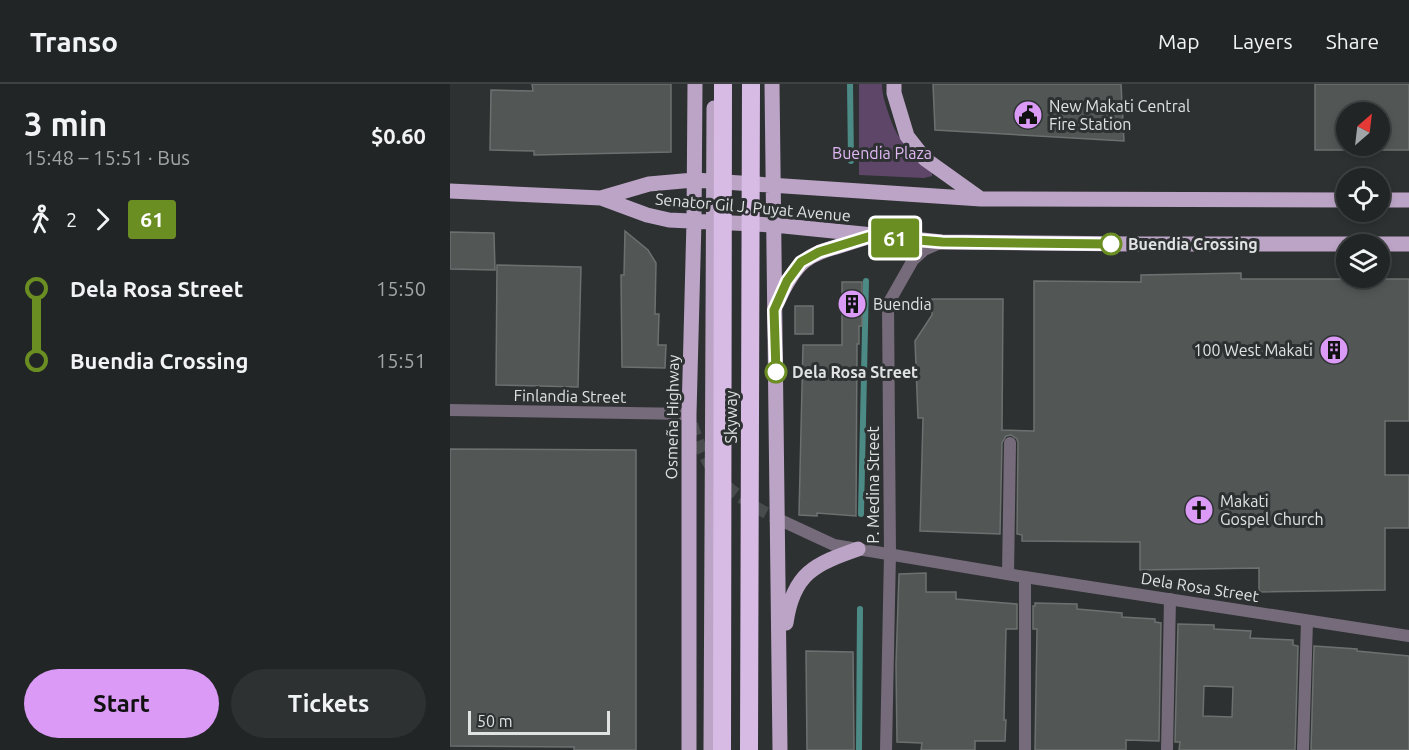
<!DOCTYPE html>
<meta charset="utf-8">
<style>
:root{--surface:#222525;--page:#2e3132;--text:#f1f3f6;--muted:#a2a5a7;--line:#3f4242;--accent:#da9af6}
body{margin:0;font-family:Ubuntu,sans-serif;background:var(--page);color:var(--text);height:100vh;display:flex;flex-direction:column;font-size:22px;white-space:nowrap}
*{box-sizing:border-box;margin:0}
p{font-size:20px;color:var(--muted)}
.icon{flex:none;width:33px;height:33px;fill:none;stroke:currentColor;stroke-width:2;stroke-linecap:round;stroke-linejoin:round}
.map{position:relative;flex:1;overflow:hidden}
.drawer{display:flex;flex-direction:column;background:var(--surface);width:450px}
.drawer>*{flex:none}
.badge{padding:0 12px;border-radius:4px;font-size:21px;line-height:39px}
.needle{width:39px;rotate:28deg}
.controls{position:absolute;left:886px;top:18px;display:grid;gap:12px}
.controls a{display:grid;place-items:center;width:54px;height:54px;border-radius:50%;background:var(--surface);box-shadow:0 3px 9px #0003,0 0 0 2px var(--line);font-size:30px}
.scale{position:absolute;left:18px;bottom:15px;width:142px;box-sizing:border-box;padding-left:6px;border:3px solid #e1e3e3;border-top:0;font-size:16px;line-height:21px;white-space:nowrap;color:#e1e3e3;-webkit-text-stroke:4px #2d3131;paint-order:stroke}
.map>.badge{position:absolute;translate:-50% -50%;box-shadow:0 0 0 3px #fff}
.legs{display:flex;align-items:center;gap:9px;height:66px;padding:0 24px;font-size:20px}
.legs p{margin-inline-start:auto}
.summary{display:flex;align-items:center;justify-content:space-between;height:102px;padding:0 24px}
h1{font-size:33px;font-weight:700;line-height:45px}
.action{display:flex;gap:12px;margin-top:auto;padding:12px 24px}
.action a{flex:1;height:69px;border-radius:36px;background:var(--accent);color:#111;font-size:24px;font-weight:700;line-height:69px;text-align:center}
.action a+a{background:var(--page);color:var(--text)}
ul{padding:0 24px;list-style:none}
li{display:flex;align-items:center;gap:21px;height:72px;font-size:22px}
li i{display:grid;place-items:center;width:9px;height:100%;margin:0 8px;background:currentColor}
li i::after{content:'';width:15px;height:15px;margin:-8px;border:4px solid;border-radius:50%;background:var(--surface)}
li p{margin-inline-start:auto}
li:first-child i{background:linear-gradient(#0000 50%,currentColor 0)}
li:last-child i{background:linear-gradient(currentColor 50%,#0000 0)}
header{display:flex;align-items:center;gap:36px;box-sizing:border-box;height:84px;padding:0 30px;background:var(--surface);border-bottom:2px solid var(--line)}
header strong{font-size:28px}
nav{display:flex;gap:33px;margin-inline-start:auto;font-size:21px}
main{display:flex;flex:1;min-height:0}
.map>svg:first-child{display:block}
.green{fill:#5d4667}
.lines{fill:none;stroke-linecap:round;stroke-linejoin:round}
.stream{stroke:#4c8a85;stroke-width:6}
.building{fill:#525756;stroke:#6c7170;stroke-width:1.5;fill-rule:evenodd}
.tertiary-tunnel{stroke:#484c4c;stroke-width:12;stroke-dasharray:12 6;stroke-linecap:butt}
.pedestrian{stroke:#766b7b;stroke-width:12}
.minor{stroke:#766b7b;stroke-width:12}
.tertiary{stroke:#766b7b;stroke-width:12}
.primary{stroke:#bca4c6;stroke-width:15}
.primary-bridge{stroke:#bca4c6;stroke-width:15}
.motorway-bridge{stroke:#d7bbe4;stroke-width:18}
.line-1-casing{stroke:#fff;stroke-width:14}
.line-1{stroke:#6b8e23;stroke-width:9}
.stop-1-dot{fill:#fff;stroke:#6b8e23;stroke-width:3}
.labels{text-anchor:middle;stroke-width:6;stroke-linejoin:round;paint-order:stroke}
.poi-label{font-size:16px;fill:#e1e3e3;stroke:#2d3131;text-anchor:start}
.park-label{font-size:16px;fill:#e2b8f5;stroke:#2d3131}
.street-label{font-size:16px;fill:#e1e3e3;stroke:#2d3131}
.stop-label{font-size:16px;font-weight:bold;fill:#e1e3e3;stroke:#2d3131;text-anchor:start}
</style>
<header>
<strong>Transo</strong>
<nav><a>Map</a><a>Layers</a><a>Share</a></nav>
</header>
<main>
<section class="drawer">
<div class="summary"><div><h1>3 min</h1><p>15:48 – 15:51 · Bus</p></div><b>$0.60</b></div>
<div class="legs"><svg class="icon" aria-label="walk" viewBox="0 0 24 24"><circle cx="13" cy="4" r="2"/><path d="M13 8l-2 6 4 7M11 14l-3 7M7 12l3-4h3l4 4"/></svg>2<svg class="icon" aria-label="forward" viewBox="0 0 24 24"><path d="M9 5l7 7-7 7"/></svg><b class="badge" style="background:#6b8e23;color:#fff">61</b></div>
<ul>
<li><i style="color:#6b8e23"></i><b>Dela Rosa Street</b><p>15:50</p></li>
<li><i style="color:#6b8e23"></i><b>Buendia Crossing</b><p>15:51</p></li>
</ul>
<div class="action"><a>Start</a><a>Tickets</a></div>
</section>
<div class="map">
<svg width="959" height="666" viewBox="0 0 959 666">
<rect width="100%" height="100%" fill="#2d3131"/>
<path class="green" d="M 409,0 L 432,0 C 432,10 435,19 438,28 C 447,56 458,68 482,85 L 482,92 L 474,94 L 409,91 Z"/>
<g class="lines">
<path class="stream" d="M 400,0 L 401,77
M 411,430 L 416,197
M 409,666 L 410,525"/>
</g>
<path class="building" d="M 82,0 L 221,0 L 221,68 L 84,71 L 84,67 L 40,66 L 41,6 L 83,7 Z
M 483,0 L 671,0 L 674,57 L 485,46 Z
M 865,0 L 959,0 L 959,66 L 930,66 L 930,28 L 897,28 L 897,66 L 865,66 Z
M 175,147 L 198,166 L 206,179 L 205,230 L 209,230 L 208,261 L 216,261 L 215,284 L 172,283 L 171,191 L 174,191 Z
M 0,148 L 44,149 L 45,186 L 0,185 Z
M 47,181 L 131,183 L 128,303 L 46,301 Z
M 791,189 L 791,195 L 959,195 L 959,337 L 935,337 L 935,391 L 959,391 L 959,444 L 935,444 L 935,506 L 809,508 L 809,484 L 690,486 L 690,458 L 572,457 L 572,451 L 567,450 L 568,359 L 567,355 L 561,351 L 556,352 L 552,359 L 550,450 L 470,447 L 473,334 L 468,334 L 465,257 L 482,231 L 482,215 L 553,215 L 552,346 L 584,347 L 584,197 L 691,198 L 691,191 Z
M 392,198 L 412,198 L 412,242 L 409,242 L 409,260 L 407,260 L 406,432 L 367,429 L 367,432 L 349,431 L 353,261 L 392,261 Z
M 345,222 L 363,222 L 363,250 L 345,250 Z
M 0,365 L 186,366 L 186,666 L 124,666 L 124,663 L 0,662 Z
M 476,489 L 476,508 L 506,508 L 506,515 L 567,520 L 567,545 L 556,545 L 554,636 L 556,636 L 555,657 L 525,657 L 525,666 L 471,666 L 472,659 L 447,658 L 446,580 L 449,490 Z
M 585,519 L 627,520 L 627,525 L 672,529 L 672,533 L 705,535 L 705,538 L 711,539 L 709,657 L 676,656 L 676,666 L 585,666 L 587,545 L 583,545 L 583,522 L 585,522 Z
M 728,540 L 764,541 L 764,545 L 801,547 L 800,554 L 843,556 L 843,561 L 848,562 L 845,666 L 729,666 L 730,658 L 725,658 ZM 754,602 L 783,603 L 782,633 L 753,632 Z
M 864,562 L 907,565 L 907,567 L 959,572 L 959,666 L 861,666 Z
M 356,567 L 403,568 L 404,666 L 357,666 Z"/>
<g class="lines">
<path class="tertiary-tunnel" d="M 242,340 C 258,392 280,411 328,435"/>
<path class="pedestrian" d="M 558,490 L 560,359"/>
<path class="minor" d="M 575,493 L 575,666
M 436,666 L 440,470 L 438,220 L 463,176 L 474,166 L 492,158
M 717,666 L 720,515
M 853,666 L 857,537"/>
<path class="tertiary" d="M 0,326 L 239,330
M 328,435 L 384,461 L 575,493 L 959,552"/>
<path class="primary" d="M 322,0 L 330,666
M 444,0 L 444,9 L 457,52 L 475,75 L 531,115
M 0,107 L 151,114 L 197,131 L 219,136 L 324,141 L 492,158 L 682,160 L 959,160
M 151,114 L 199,100 L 244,96 L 531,115 L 897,116
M 930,116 L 959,116
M 327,219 C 351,165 364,171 415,154
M 336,539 C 343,489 365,480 408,465
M 239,666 L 239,330 L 244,137 L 245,0"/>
<path class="primary-bridge" d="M 261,666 L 264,24"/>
<path class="motorway-bridge" d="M 272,666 L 273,0
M 299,666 L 301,0"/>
</g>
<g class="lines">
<g class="line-1-casing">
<path id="line-1" d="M 326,288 L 324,226 L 337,197 L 351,178 L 369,168 L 421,152 L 492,158 L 661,160"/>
</g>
<use href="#line-1" class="line-1"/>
</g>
<defs>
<g id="civic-disc" transform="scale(1.5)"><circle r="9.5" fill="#da9af6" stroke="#2d3131"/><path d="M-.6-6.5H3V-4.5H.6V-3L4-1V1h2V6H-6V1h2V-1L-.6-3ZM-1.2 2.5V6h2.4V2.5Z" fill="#111"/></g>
<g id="building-disc" transform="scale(1.5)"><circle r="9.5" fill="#da9af6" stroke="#2d3131"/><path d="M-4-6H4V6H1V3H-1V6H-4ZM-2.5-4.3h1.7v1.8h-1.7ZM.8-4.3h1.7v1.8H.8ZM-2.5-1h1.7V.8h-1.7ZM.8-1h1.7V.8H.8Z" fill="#111"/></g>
<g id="church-disc" transform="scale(1.5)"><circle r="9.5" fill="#da9af6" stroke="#2d3131"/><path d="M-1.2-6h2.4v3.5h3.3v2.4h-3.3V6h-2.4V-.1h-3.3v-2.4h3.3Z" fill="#111"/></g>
</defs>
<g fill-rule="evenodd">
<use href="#civic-disc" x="578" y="31"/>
<use href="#building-disc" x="402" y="220"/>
<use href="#building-disc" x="884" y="266"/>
<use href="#church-disc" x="749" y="426"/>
</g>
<g class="stop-1-dot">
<circle cx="661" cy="160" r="10"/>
<circle cx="326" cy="288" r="10"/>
</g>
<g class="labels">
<g class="poi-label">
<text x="599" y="28">New Makati Central<tspan x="599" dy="18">Fire Station</tspan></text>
<text x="423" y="226">Buendia</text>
<text x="863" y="272" text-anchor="end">100 West Makati</text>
<text x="770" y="423">Makati<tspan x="770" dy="18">Gospel Church</tspan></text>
</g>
<g class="park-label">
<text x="432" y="75">Buendia Plaza</text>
</g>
<g class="street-label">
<text transform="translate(303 123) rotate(5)" y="6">Senator Gil J. Puyat Avenue</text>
<text transform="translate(120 312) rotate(1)" y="6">Finlandia Street</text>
<text transform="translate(222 333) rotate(-89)" y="6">Osmeña Highway</text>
<text transform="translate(281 333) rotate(-90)" y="6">Skyway</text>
<text transform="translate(423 401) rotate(-90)" y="6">P. Medina Street</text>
<text transform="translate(750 503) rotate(9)" y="6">Dela Rosa Street</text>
</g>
<g class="stop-label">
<text x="678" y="166">Buendia Crossing</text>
<text x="342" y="294">Dela Rosa Street</text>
</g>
</g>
</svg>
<div class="controls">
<a><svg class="needle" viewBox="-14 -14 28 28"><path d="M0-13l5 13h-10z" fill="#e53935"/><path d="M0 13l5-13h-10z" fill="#a2a5a7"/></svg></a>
<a><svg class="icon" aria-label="locate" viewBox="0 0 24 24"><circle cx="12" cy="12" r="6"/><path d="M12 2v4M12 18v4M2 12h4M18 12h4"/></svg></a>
<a><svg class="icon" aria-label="layers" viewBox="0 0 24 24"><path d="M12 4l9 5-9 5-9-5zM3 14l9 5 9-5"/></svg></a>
</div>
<div class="scale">50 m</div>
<b class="badge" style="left:445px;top:154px;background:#6b8e23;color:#fff">61</b>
</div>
</main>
